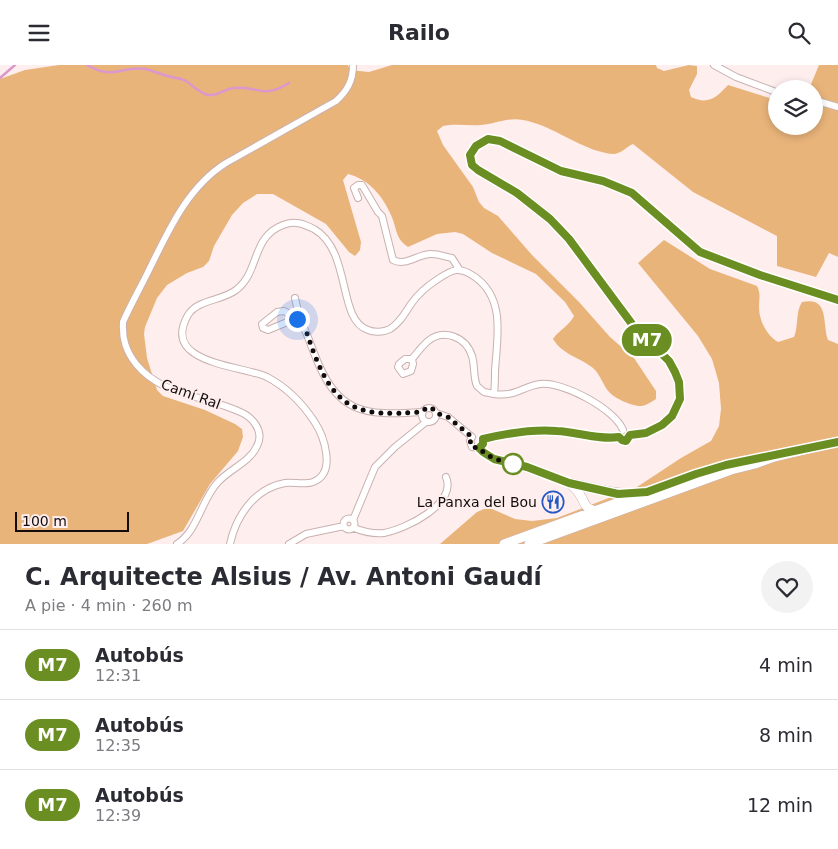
<!DOCTYPE html>
<html lang="es">
<meta charset="utf-8">
<style>
:root{--surface:#fff;--page:#f2f2f3;--text:#2b2b33;--muted:#7c7c81;--line:#e1e1e2}
body{margin:0;font-family:"DejaVu Sans",sans-serif;background:var(--page);color:var(--text);height:100vh;display:flex;flex-direction:column;font-size:19px;white-space:nowrap}
*{box-sizing:border-box;margin:0}
p{font-size:16px;color:var(--muted)}
.icon{flex:none;width:28px;height:28px;fill:none;stroke:currentColor;stroke-width:2;stroke-linecap:round;stroke-linejoin:round}
.map{position:relative;height:479px;overflow:hidden}
.side{display:flex;flex-direction:column;background:var(--surface);flex:1}
.side>*{flex:none}
.badge{padding:0 10px;border-radius:16px;font-size:18px;line-height:32px}
.fabs{position:absolute;left:768px;top:15px;display:grid;gap:10px}
.fabs a{display:grid;place-items:center;width:55px;height:55px;border-radius:50%;background:var(--surface);box-shadow:0 2px 8px #0003;font-size:25px}
.scale{position:absolute;left:15px;bottom:12px;width:114px;box-sizing:border-box;padding-left:5px;border:2px solid #140c0c;border-top:0;font-size:14px;line-height:18px;white-space:nowrap;color:#140c0c;-webkit-text-stroke:4px #feeeee;paint-order:stroke}
.you{position:absolute;width:25px;height:25px;margin:-12px;border:4px solid #fff;border-radius:50%;background:#1a73e8;box-shadow:0 0 0 8px #1a73e833}
.map>.badge{position:absolute;translate:-50% -50%;box-shadow:0 0 0 2px #fff}
.round{display:grid;place-items:center;flex:none;width:52px;height:52px;border-radius:26px;background:var(--page)}
.head{display:flex;align-items:center;justify-content:space-between;height:85px;padding:0 25px}
h1{font-size:24px;font-weight:600;line-height:38px}
ul{padding:0;list-style:none}
li{display:flex;align-items:center;gap:15px;height:70px;padding:0 25px;border-top:1px solid var(--line)}
li div{flex:1}
li b{display:block;font-size:19px}
li em{font-style:normal}
li .badge{min-width:55px;font-weight:700;text-align:center}
header{display:flex;justify-content:space-between;align-items:center;height:65px;padding:0 25px;background:var(--surface);font-size:22px;font-weight:600}
.map>svg:first-child{display:block}
.green{fill:#e9b47a}
.lines{fill:none;stroke-linecap:round;stroke-linejoin:round}
.stream{stroke:#da98cd;stroke-width:2.5}
.minor-casing{stroke:#c9b1b0;stroke-width:8}
.secondary-casing{stroke:#c9b1b0;stroke-width:10}
.minor{stroke:#fff;stroke-width:6}
.secondary{stroke:#fff;stroke-width:9}
.line-casing{stroke:#fff;stroke-width:11}
.line{stroke:#6b8e23;stroke-width:8}
.walk{stroke:#140c0c;stroke-width:5;stroke-dasharray:0 9}
.stop-dot{fill:#fff;stroke:#6b8e23;stroke-width:2.5}
.labels{text-anchor:middle;stroke-width:4;stroke-linejoin:round;paint-order:stroke}
.street-label{font-size:14px;fill:#140c0c;stroke:#feeeee}
.poi-label{font-size:14px;fill:#140c0c;stroke:#feeeee;text-anchor:end}
</style>
<header><svg class="icon" aria-label="menu" viewBox="0 0 24 24"><path d="M4 6h16M4 12h16M4 18h16"/></svg>Railo<svg class="icon" aria-label="search" viewBox="0 0 24 24"><circle cx="10" cy="10" r="6"/><path d="M15 15l6 6"/></svg></header>
<div class="map">
<svg width="838" height="479" viewBox="0 0 838 479">
<rect width="100%" height="100%" fill="#feeeee"/>
<path class="green" d="M 59,0 L 348,0 L 350,5 L 369,7 L 392,0 L 656,0 L 657,3 L 664,6 L 689,0 L 697,1 L 697,9 L 689,25 L 691,32 C 708,40 716,33 728,20 L 776,35 L 776,61 L 814,61 L 814,24 L 809,24 L 819,0 L 838,0 L 838,192 L 829,188 L 816,212 L 777,201 L 777,171 L 693,127 L 633,79 C 626,82 621,89 613,89 C 609,89 603,87 598,86 C 572,78 550,60 523,55 C 508,52 496,59 481,60 C 468,61 456,58 443,61 L 437,66 L 443,80 L 473,122 L 479,137 L 484,143 L 498,151 L 532,190 L 579,237 L 610,272 L 634,293 L 656,326 L 656,334 C 651,337 647,340 642,341 C 634,342 616,334 610,328 C 603,321 601,310 593,303 C 579,292 563,290 553,274 C 559,265 569,261 574,251 L 565,237 L 536,209 L 492,188 L 463,169 L 455,167 L 437,169 L 408,182 C 397,175 397,167 393,155 C 385,134 371,115 348,109 L 343,115 L 361,177 L 360,185 L 355,191 L 349,187 L 326,159 L 273,129 L 257,129 L 243,138 L 232,150 L 214,181 L 209,196 L 203,202 L 187,208 L 167,220 L 157,233 L 145,262 L 144,269 L 147,293 L 157,325 L 163,331 L 205,345 L 235,359 L 242,364 L 243,372 L 238,386 L 210,419 L 183,466 L 147,479 L 0,479 L 0,14 L 25,5 Z
M 664,175 L 710,204 L 757,221 C 761,229 759,233 759,242 C 759,255 766,270 778,277 L 794,272 C 799,260 795,248 802,237 C 830,231 822,259 828,275 L 838,279 L 838,479 L 440,479 L 477,447 L 484,444 L 492,444 L 515,454 L 532,456 L 557,453 L 637,422 L 681,393 L 711,376 L 719,361 L 721,344 L 719,318 L 712,294 L 698,271 L 638,198 Z"/>
<g class="lines">
<path class="stream" d="M 87,0 C 115,16 121,0 146,4 C 153,6 160,9 168,11 C 174,13 180,13 186,16 C 192,20 198,26 205,29 C 216,33 223,24 234,23 C 258,20 262,35 289,18
M 0,13 L 15,0"/>
<g class="minor-casing">
<path id="minor" d="M 714,0 L 736,12 L 776,27
M 814,35 L 838,42
M 358,133 L 354,123 L 358,120 L 362,120 L 378,147 L 382,151 L 393,195 C 406,202 419,188 432,189 C 439,189 446,192 452,193 L 459,204
M 295,233 L 300,255
M 297,253 L 268,265 L 263,263 L 262,259 L 277,247 L 284,246 C 306,257 305,266 314,288 C 337,349 363,351 422,347
M 412,294 L 405,294 L 399,299 L 398,302 L 403,309 L 411,306 L 413,299 L 412,294 C 417,288 422,281 428,276 C 444,263 466,272 472,291 C 475,300 473,312 477,321 L 484,327 L 494,329
M422 350a7 7 0 1 1 14 0a7 7 0 1 1-14 0Z
M 436,348 L 448,352 L 472,372
M 630,370 L 646,368 L 662,360 L 672,351 L 680,334 L 679,317 L 675,307 L 669,296 L 632,259 L 569,174 L 550,153 L 537,142 L 509,122 L 478,105 L 472,100 L 470,90 L 472,85 L 480,78 L 489,74 L 494,74 L 561,106 L 603,116 L 632,128 L 700,187 L 760,210 L 838,235
M 472,372 L 470,376 L 472,382 L 479,383
M 619,372 L 621,375 L 626,375 L 630,370
M 483,374 L 508,369 L 554,365 L 612,373 L 619,372
M 479,383 C 492,397 511,397 527,402 C 541,405 555,412 569,418
M343.5 459a5.5 5.5 0 1 1 11 0a5.5 5.5 0 1 1-11 0Z
M 353,455 L 375,402 L 395,382 L 426,357
M 354,463 C 364,467 373,469 384,468 C 406,464 457,439 446,412
M 177,479 C 198,466 201,435 218,417 C 230,404 250,397 257,381 C 265,366 252,351 238,346 C 203,330 162,331 136,299 C 126,286 122,274 123,257 C 130,241 139,225 147,209 C 167,169 186,123 226,98 L 336,36 C 347,26 353,16 353,0
M 230,479 C 236,451 255,423 285,418 C 294,417 305,420 313,417 C 337,408 324,371 314,356 C 302,338 286,322 267,312 C 241,300 160,299 188,250 C 198,234 222,236 236,225 C 260,207 251,172 283,160 C 294,155 304,159 314,164 C 352,186 337,255 368,265 C 375,268 384,267 390,264 C 400,258 405,248 411,239 C 418,229 427,221 438,214 C 453,204 459,201 475,212 C 506,234 497,273 495,306 C 495,313 495,321 494,329 C 516,332 521,322 540,319 C 562,316 615,344 623,365
M 289,479 L 306,469 L 344,461"/>
</g>
<g class="secondary-casing">
<path id="secondary" d="M 569,418 C 592,422 613,430 637,428
M 569,418 C 573,422 578,425 580,430 C 586,439 584,444 597,446
M 504,479 L 696,409 L 734,398
M 529,479 L 731,405 L 755,399 L 774,392 L 838,377"/>
</g>
<use href="#minor" class="minor"/>
<use href="#secondary" class="secondary"/>
</g>
<g class="lines">
<g class="line-casing">
<path id="line" d="M 838,235 L 760,210 L 700,187 L 632,128 L 603,116 L 561,106 L 500,76 L 488,74 L 476,81 L 470,90 L 472,100 L 478,105 L 517,128 L 550,154 L 569,174 L 632,259 L 669,296 L 675,307 L 679,317 L 680,334 L 672,351 L 662,360 L 646,368 L 630,370 L 626,376 L 622,375 L 619,372 C 599,375 577,367 557,366 C 535,364 504,369 483,374 L 483,379 L 479,383 L 483,387 L 494,394 L 527,402 L 569,418 L 618,429 L 647,427 L 696,409 L 726,400 L 838,377"/>
</g>
<use href="#line" class="line"/>
<path class="walk" d="M 297,254 C 307,261 309,277 314,288 C 337,349 363,351 422,347 L 426,343 L 432,343 L 436,348 L 448,352 L 472,372 L 470,378 L 472,382 L 479,383 C 488,393 502,396 514,400 L 513,399"/>
</g>
<defs>
<g id="restaurant-ring" transform="scale(1.125)"><circle r="9.5" fill="#feeeee" stroke="#2658c5" stroke-width="1.5"/><path d="M-5-6h1v4h1v-4h1v4h1v-4h1v5L-1.5 .5V6h-2V.5L-5-1ZM5-6V6H3V1.5H1.5Q1.5-4 5-6Z" fill="#2658c5"/></g>
</defs>
<g fill-rule="evenodd">
<use href="#restaurant-ring" x="553" y="437"/>
</g>
<circle class="stop-dot" cx="513" cy="399" r="10"/>
<g class="labels">
<g class="street-label">
<text transform="translate(191 329) rotate(20)" y="5">Camí Ral</text>
</g>
<g class="poi-label">
<text x="537" y="442">La Panxa del Bou</text>
</g>
</g>
</svg>
<div class="fabs">
<a><svg class="icon" aria-label="layers" viewBox="0 0 24 24"><path d="M12 4l9 5-9 5-9-5zM3 14l9 5 9-5"/></svg></a>
</div>
<div class="scale">100 m</div>
<div class="you" style="left:297px;top:254px"></div>
<b class="badge" style="left:647px;top:275px;background:#6b8e23;color:#fff">M7</b>
</div>
<section class="side">
<div class="head"><div><h1>C. Arquitecte Alsius / Av. Antoni Gaudí</h1><p>A pie · 4 min · 260 m</p></div><a class="round"><svg class="icon" aria-label="heart" viewBox="0 0 24 24"><path d="M12 20l-8-8c-3-5 5-10 8-4 3-6 11-1 8 4z"/></svg></a></div>
<ul>
<li><span class="badge" style="background:#6b8e23;color:#fff">M7</span><div><b>Autobús</b><p>12:31</p></div><em>4 min</em></li>
<li><span class="badge" style="background:#6b8e23;color:#fff">M7</span><div><b>Autobús</b><p>12:35</p></div><em>8 min</em></li>
<li><span class="badge" style="background:#6b8e23;color:#fff">M7</span><div><b>Autobús</b><p>12:39</p></div><em>12 min</em></li>
</ul>
</section>
